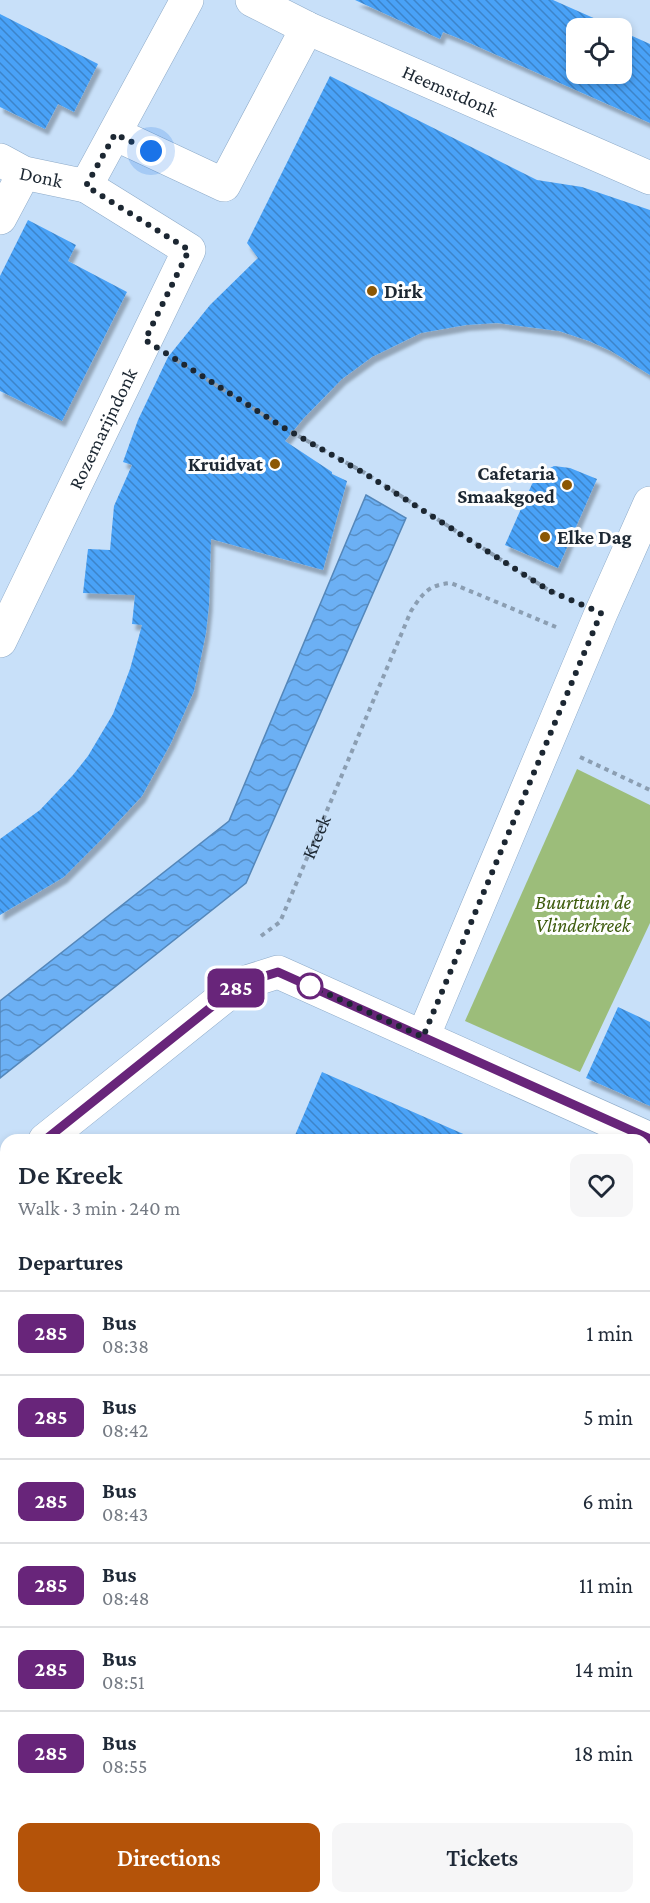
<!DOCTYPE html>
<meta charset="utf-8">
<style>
:root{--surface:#fff;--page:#f6f6f7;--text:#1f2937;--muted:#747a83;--line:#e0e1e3;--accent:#b45309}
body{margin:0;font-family:"Crimson Pro",serif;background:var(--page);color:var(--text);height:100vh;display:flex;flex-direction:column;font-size:22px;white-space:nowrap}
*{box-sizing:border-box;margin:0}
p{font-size:20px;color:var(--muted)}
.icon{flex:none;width:33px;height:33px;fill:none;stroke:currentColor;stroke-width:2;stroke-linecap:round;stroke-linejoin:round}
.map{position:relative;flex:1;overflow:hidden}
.panel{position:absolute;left:0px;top:1134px;width:651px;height:770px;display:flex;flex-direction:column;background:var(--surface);border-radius:18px 18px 0 0;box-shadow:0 3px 9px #0003}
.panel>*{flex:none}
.badge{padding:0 12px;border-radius:9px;font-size:21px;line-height:39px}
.buttons{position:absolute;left:566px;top:18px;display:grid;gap:12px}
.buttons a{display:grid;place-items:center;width:66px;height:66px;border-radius:12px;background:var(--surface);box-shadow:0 3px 9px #0003;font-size:30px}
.you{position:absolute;width:30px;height:30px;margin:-15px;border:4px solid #fff;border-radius:50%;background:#1a73e8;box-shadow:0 0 0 9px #1a73e833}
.map>.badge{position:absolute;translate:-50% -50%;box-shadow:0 0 0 3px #fff}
h2{padding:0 18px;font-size:22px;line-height:54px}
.round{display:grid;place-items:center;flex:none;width:63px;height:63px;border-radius:12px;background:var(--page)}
.head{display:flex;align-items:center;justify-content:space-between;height:102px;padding:0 18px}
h1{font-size:28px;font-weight:600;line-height:45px}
.button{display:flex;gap:12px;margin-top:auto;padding:12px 18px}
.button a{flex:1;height:69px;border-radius:12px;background:var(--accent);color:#fff;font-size:24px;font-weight:600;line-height:69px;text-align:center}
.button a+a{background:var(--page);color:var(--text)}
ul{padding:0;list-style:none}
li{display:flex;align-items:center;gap:18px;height:84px;padding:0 18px;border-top:2px solid var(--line)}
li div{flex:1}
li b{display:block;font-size:22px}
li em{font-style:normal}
li .badge{min-width:66px;font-weight:700;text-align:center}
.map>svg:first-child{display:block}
.built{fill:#b2d5fa}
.forest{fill:url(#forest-firs)}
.green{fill:#9cbd7a}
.water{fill:url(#water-waves);stroke:#5487ba;stroke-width:1.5}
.building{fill:url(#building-back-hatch);filter:url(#shadow)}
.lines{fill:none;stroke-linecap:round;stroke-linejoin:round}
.pedestrian-casing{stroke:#8daac8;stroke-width:34}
.minor-casing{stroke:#8daac8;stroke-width:34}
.tertiary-casing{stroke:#8daac8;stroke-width:34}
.path{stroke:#8b9eb2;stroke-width:4;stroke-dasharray:4.5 4.5;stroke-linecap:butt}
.pedestrian{stroke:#fff;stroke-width:33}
.minor{stroke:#fff;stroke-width:33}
.tertiary{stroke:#fff;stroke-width:33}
.line-casing{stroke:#fff;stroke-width:14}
.line{stroke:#68257a;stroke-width:9}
.walk{stroke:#1c2732;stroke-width:6;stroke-dasharray:0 10.8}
.poi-dot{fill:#8b5704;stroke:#fefefe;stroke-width:2}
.stop-dot{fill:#fff;stroke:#68257a;stroke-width:3}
.labels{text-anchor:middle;stroke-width:6;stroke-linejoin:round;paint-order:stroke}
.street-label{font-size:20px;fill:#1c2732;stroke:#fefefe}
.poi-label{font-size:20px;font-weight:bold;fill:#1c2732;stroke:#fefefe;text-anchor:start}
.park-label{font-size:20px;font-style:italic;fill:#3b5a0b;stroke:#fefefe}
</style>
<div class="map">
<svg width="650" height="1903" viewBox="0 0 650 1903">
<defs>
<pattern id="forest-firs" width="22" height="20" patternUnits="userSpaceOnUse" patternTransform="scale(1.5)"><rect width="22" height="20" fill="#9cbd7a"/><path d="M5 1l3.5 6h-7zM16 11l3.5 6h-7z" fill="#7e9a65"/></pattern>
<pattern id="water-waves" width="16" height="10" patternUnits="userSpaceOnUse" patternTransform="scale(1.5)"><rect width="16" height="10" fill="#6cb0f4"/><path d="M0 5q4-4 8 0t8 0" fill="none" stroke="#588fc6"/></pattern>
<pattern id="building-back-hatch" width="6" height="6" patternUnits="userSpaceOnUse" patternTransform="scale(1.5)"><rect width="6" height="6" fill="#49a2f7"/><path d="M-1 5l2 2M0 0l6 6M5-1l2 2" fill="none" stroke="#3c84c9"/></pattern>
<filter id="shadow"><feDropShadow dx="3.5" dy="6" stdDeviation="1.5" flood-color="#0004"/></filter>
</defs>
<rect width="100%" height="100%" fill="#c8e0f9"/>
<path class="built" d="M 645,1201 L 650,1203 L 650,1528 L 645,1526 Z"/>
<path class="forest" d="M 645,1800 L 650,1805 L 650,1903 L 580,1903 L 582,1898 L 645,1898 Z"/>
<path class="green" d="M 577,769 L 650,805 L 650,923 L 580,1072 L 465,1021 Z"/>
<path class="water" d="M 366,495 L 406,518 L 246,883 L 0,1078 L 0,1001 L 229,821 Z"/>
<path class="building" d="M 355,0 L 553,0 L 616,28 L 576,28 L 576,74 L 621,74 L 621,31 L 650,44 L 650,123 L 463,40 L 443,32 L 440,39 Z
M 0,14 L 98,64 L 74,112 L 58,104 L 45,129 L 0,107 Z
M 330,76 L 537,180 L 582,187 L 650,210 L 650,375 L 611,351 L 589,341 L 559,331 L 497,323 L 466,325 L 421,333 L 372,357 L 342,379 L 303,419 L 285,441 L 332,472 L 332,474 L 347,481 L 323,570 L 211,539 L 209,605 L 206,633 L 194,691 L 171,743 L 142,796 L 103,838 L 64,877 L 0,915 L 0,839 L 40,810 L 73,775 L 88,756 L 113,714 L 130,669 L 142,625 L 132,624 L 135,595 L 83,593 L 88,549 L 110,550 L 114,506 L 132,465 L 123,462 L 138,420 L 168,357 L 210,305 L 258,258 L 247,243 Z
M 28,220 L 76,245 L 68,261 L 127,292 L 62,421 L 0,391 L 0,276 Z
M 554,466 L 570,468 L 597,479 L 558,568 L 505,545 L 532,484 L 544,471 Z
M 618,1007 L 650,1022 L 650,1106 L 586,1078 Z
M 322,1072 L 477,1140 L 293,1140 Z"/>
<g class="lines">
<g class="pedestrian-casing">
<path id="pedestrian" d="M 0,218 L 24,173"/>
</g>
<g class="minor-casing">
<g id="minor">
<path id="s2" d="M 252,0 L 307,28 L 650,178"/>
<path d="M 115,134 L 224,185 L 307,28"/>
<path id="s3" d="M 0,641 L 189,250 L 86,186"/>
<path d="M 423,1037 L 601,613 L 650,503"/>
<path d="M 382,1898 L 394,1903"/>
</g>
</g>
<g class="tertiary-casing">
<g id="tertiary">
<path id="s4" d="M 0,160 L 24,173 L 86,186 L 187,0"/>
<path d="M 45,1140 L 240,984 L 278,972 L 650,1139"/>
<path d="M 0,1177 L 6,1172"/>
<path d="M 0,1715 L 6,1718"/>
<path d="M 131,1903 L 134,1898"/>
</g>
</g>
<g class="path">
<path d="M 176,360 L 286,429 L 365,473 L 550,591 L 567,597"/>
<path d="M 580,757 L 650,790"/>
<path id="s1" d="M 261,936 L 280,922 L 411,611 C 423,593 428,585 451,583 L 556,627"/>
<path d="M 0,1496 L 6,1498"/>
<path d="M 645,1540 L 650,1542"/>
<path d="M 645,1783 L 650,1787"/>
</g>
<use href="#pedestrian" class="pedestrian"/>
<use href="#minor" class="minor"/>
<use href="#tertiary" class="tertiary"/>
</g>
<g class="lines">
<g class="line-casing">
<path id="line" d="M 45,1140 L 240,984 L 278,972 L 650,1139"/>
</g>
<use href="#line" class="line"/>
<path class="walk" d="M 151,151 L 115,134 L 86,186 L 189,250 L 145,340 L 286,429 L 364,473 L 550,591 L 601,613 L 423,1037 L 310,986"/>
</g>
<g class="poi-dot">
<circle cx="372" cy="291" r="6"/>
<circle cx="275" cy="464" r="6"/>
<circle cx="567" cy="485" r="6"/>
<circle cx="545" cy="537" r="6"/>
</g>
<circle class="stop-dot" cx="310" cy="986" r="12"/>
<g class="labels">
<g class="street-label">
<text dy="7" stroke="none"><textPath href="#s2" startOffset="218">Heemstdonk</textPath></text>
<text dy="7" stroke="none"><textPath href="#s4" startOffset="45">Donk</textPath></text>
<text dy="7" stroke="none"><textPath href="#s3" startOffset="236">Rozemarijndonk</textPath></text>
<text dy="7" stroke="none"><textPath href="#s1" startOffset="116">Kreek</textPath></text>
</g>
<g class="poi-label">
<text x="384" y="298">Dirk</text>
<text x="263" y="471" text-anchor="end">Kruidvat</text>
<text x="555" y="480" text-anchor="end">Cafetaria<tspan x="555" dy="23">Smaakgoed</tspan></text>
<text x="557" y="544">Elke Dag</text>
</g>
<g class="park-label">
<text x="583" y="909">Buurttuin de<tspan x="583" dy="23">Vlinderkreek</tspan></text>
</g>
</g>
</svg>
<div class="buttons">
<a><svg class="icon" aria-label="locate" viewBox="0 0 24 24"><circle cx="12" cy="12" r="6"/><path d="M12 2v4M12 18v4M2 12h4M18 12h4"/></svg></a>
</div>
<div class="you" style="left:151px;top:151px"></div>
<b class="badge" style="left:236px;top:988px;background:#68257a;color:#fff">285</b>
<section class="panel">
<div class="head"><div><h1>De Kreek</h1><p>Walk · 3 min · 240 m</p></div><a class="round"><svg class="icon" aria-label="heart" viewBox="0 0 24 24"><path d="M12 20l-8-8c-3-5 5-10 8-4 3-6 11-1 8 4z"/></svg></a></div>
<h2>Departures</h2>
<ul>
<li><span class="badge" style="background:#68257a;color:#fff">285</span><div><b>Bus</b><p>08:38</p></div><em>1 min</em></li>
<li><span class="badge" style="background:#68257a;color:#fff">285</span><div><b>Bus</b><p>08:42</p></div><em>5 min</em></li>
<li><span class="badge" style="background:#68257a;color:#fff">285</span><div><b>Bus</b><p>08:43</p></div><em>6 min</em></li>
<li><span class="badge" style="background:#68257a;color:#fff">285</span><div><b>Bus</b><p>08:48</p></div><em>11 min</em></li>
<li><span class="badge" style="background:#68257a;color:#fff">285</span><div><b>Bus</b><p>08:51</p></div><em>14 min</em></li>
<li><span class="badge" style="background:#68257a;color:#fff">285</span><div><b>Bus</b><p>08:55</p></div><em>18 min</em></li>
</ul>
<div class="button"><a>Directions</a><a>Tickets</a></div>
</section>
</div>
